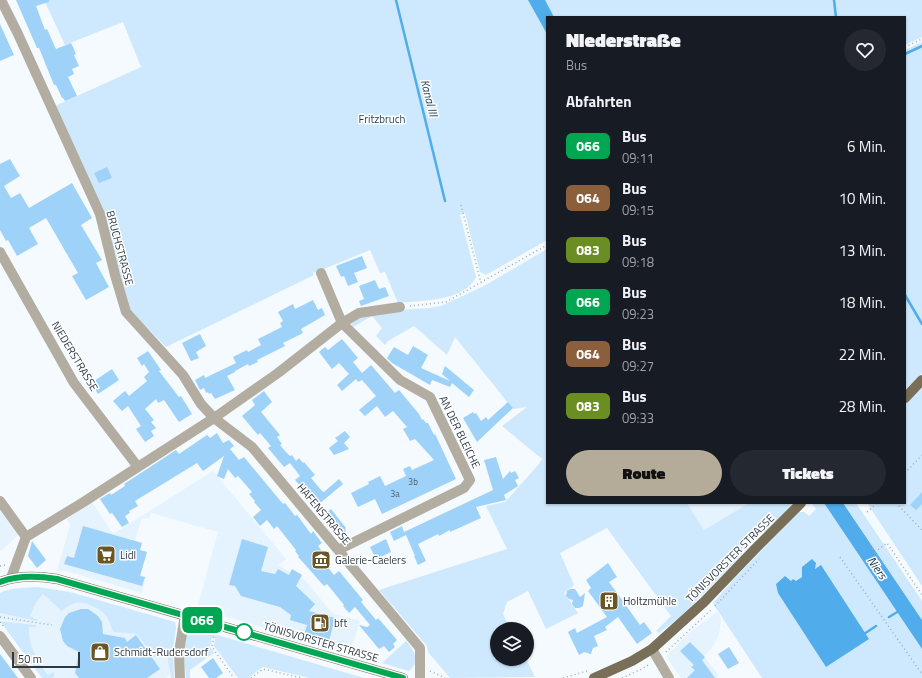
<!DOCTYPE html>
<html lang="de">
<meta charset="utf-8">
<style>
:root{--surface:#171b24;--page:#242831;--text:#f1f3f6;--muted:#9ea1a6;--accent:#b4ac98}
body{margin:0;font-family:"Titillium Web",sans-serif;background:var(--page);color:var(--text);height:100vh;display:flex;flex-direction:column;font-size:15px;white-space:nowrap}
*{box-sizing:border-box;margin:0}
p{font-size:13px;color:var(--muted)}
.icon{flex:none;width:22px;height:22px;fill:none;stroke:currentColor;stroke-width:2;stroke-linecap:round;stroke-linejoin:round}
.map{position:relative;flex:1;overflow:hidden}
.details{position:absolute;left:546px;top:16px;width:360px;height:488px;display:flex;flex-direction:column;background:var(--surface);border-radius:0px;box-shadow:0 1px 3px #0004}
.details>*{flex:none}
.badge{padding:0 8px;border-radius:6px;font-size:14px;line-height:26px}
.fabs{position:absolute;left:490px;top:622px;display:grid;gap:8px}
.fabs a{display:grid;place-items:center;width:44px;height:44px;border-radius:50%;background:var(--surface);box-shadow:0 1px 3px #0004;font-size:20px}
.scale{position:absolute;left:12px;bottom:10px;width:68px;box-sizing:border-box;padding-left:4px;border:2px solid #2d3841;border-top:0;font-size:11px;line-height:14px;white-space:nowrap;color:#2d3841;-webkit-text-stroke:3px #fff;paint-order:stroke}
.map>.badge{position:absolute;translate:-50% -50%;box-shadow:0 0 0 2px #fff}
h2{padding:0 20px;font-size:15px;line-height:36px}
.round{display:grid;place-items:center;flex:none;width:42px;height:42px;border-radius:21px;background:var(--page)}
.overview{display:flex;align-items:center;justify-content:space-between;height:68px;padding:0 20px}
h1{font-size:19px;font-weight:800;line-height:30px}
.cta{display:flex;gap:8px;margin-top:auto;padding:8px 20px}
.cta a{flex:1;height:46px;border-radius:24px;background:var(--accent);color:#111;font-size:16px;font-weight:800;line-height:46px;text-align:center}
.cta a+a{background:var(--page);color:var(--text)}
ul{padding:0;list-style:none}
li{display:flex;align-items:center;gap:12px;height:52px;padding:0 20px}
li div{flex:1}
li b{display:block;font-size:15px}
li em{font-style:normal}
li .badge{min-width:44px;font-weight:700;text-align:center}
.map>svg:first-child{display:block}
.built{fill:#e5f3fe}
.green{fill:#cee9fd;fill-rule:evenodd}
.water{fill:#50aceb}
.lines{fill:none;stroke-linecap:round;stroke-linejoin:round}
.stream{stroke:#50aceb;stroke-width:2.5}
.building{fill:#9fd2f9}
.path{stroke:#a3abb1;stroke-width:1.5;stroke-dasharray:1 3;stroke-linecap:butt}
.minor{stroke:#b3ada1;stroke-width:10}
.major{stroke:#796f58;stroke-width:10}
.line-casing{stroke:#fff;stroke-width:9}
.line{stroke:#00a651;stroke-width:6}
.stop-dot{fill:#fff;stroke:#00a651;stroke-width:2}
.labels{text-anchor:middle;stroke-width:3;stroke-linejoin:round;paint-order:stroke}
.number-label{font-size:9px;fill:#4a5e6f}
.park-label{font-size:11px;fill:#163c56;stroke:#fff}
.street-label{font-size:11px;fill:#2d3841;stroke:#fff}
.poi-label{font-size:11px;fill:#2d3841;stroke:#fff;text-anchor:start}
.water-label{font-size:12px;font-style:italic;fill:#143b55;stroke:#fff}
</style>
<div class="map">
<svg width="922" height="678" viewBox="0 0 922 678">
<rect width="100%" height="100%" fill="#f4fafe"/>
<path class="built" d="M 213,471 L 286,559 L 278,565 L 306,581 L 332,613 L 360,621 L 350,653 L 197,608 L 218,532 L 151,513 L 149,519 L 142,518 L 135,540 L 142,543 L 140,550 L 147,552 L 140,575 L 146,577 L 142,593 L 66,571 L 57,571 L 70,525 L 67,519 L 92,502 L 113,534 Z
M 687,503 L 749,503 L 704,530 Z
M 0,505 L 20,533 L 1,551 L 0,549 Z
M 43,594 L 71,603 L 83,601 L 101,609 L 109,620 L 113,632 L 137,634 L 154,657 L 167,655 L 170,675 L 166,678 L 52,678 L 54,677 L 53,671 L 48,675 L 37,659 L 30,645 L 29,627 L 35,627 L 36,625 L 0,620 L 0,613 L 36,621 L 37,618 L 30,616 L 36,603 Z
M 718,611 L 721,620 L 719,635 L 712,648 L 704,656 L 719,676 L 717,678 L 681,678 L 669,661 L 667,655 L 692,631 Z"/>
<path class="green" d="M 40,0 L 922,0 L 922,37 L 905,45 L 905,17 L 547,17 L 547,240 L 486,275 L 480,272 L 465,213 L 460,215 L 476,277 C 463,302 423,300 398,303 L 385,272 L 380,273 L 370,250 L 314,273 L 312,270 L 314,275 L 166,347 L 129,309 L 55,106 L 141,67 L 123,22 L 65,45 L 45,2 Z
M 922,42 L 922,373 L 905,390 L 905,50 Z
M 547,249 L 547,503 L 687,503 L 704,530 L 749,503 L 793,503 C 782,515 768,537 750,536 L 742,544 L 743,549 L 742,555 L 680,617 L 659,633 L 656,631 L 671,616 L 607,528 L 560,553 L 574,585 L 564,593 L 578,613 L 546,629 L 528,591 L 507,602 L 503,614 L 510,629 L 497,629 L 497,659 L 526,659 L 535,677 L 450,678 L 428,652 L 427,646 L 379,590 L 507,549 L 486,506 L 505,502 L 538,465 L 542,459 L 502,426 L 527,407 L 513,409 L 455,337 L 447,355 L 414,326 L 388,341 L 385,345 L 376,336 L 382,328 L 372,316 L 353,327 L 351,323 L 371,312 L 429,308 L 441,306 L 484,286 Z
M 922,386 L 922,586 L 867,503 L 905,503 L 905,403 Z
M 812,503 L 824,503 L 922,649 L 922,678 L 762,678 L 718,611 L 713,603 L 733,580 L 799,512 L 804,512 L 809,516 L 816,509 ZM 785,576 L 791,581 L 796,582 L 802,577 L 826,667 L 776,584 Z
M 843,503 L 856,503 L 922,601 L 922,620 Z
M 38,587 L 70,592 L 175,622 L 176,628 L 173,649 L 174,678 L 171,678 L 167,655 L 154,657 L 137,634 L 113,632 C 108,617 106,611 90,605 C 78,600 71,603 62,611 L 43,594 L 36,603 L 30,616 L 37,619 L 37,621 L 0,613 L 0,593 C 10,587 26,588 38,587 Z
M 0,621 L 36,625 L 36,627 L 29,627 C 29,648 36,658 48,675 L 54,671 L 54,677 L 52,678 L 42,678 Z
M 190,627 L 364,678 L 309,678 L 263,667 L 248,678 L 238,678 L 214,646 L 215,638 L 212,637 L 210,647 L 214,653 L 190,670 L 190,678 L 186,678 C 185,662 180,641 190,627 Z
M 406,641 C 414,650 421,661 409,671 L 382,663 Z"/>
<path class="water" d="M 528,0 L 545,0 L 554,17 L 547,17 L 547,34 Z
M 824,503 L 843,503 L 922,620 L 922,649 Z
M 812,559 L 816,563 L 815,569 L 821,565 L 869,639 L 826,667 L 778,593 L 776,584 L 785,576 L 791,581 L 793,579 L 796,581 L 802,577 L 802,567 Z"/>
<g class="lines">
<path class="stream" d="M 396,0 L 445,201
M 834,0 L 836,17
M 905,54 L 922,46
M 905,295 L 922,324
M 889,617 L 899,611
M 864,634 L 876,626"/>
</g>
<path class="building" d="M 16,0 L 49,0 L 49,2 L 36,6 L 45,30 L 47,29 L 56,49 L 71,43 L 73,47 L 76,54 L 74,55 L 79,66 L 72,69 L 74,74 L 68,77 L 77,96 L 65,101 L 63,98 L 62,98 L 56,85 L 54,85 L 39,48 L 37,48 Z
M 0,24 L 14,55 L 0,61 Z
M 10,159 L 20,176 L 4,186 L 11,198 L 20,193 L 29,208 L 72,183 L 92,218 L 81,225 L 102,260 L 96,263 L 109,287 L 86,300 L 72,276 L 78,273 L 46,218 L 29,228 L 38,244 L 17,256 L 8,240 L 6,241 L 0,230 L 0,164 Z
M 107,167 L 112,178 L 99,183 L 94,173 Z
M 362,256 L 367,268 L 354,273 L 358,282 L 348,286 L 344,276 L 341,277 L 336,266 Z
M 375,280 L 379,289 L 385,287 L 389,296 L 361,306 L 359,301 L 364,299 L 359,286 Z
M 313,300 L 318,310 L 322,308 L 325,315 L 301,329 L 303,333 L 283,343 L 285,346 L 257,360 L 258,362 L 249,366 L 248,364 L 235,371 L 235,372 L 227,376 L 235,390 L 215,399 L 211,393 L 209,394 L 208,392 L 206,393 L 204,388 L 200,390 L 195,380 L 204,375 L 205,378 L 236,363 L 233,357 L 247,350 L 248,352 L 261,345 L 258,339 L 282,327 L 280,323 L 283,321 L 278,312 L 293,304 L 295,309 Z
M 200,334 L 206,346 L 196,352 L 199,358 L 191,361 L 182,343 Z
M 342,339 L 358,358 L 353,362 L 362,373 L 371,365 L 395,393 L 399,390 L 419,414 L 422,420 L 423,419 L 426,423 L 428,423 L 434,435 L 435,434 L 437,438 L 456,479 L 382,514 L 375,499 L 358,507 L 351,493 L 369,484 L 368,482 L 380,476 L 385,486 L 406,476 L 403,469 L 410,466 L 412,470 L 434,460 L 415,439 L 410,441 L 403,429 L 407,427 L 393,411 L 385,417 L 377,406 L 365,416 L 359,410 L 376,396 L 362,380 L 358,382 L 356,379 L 342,391 L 337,385 L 349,374 L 339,363 L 332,369 L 319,352 L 325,347 L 328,350 Z
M 413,346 L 428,355 L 421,368 L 450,381 L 442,374 L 445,366 L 474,390 L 469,397 L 452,383 L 450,387 L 432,380 L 430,385 L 392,363 L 387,358 L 394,347 L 408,355 Z
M 148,351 L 161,370 L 159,371 L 179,397 L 181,396 L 192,414 L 179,422 L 164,400 L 158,403 L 156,399 L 145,409 L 154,420 L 151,422 L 156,428 L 151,431 L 154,436 L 145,442 L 136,429 L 141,426 L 128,406 L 122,411 L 113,401 L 125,391 L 129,396 L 147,381 L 144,377 L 149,372 L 144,364 L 142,366 L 137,358 Z
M 112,369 L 119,380 L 98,394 L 91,383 Z
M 264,391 L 272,402 L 261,412 L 280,435 L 277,437 L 282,444 L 280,445 L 285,451 L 290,456 L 292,455 L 296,461 L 299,458 L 303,463 L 304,462 L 315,475 L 311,478 L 322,491 L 324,492 L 339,479 L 343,484 L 319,504 L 315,499 L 317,497 L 315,496 L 311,499 L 295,480 L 300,476 L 290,463 L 284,467 L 268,448 L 271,446 L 260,433 L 258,435 L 242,416 L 255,405 L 252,400 Z
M 508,402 L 513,408 L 477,442 L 463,418 L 473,412 L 474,414 L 476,413 L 481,421 L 486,417 L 488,420 Z
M 345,431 L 350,437 L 344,443 L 349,449 L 334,455 L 329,448 L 338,441 L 335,438 Z
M 217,433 L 223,443 L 229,440 L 234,446 L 230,449 L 239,460 L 244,457 L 283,504 L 285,503 L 295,516 L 297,515 L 311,534 L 313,531 L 322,543 L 318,546 L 329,560 L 325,564 L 334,575 L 339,571 L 363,600 L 361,602 L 376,620 L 378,618 L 397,640 L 393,644 L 395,647 L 389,652 L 384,646 L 379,649 L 359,625 L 367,627 L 370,625 L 355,607 L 349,613 L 343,606 L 344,605 L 327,584 L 324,586 L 301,560 L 298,557 L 299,556 L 295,551 L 296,550 L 277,526 L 274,529 L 267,520 L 260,526 L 253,517 L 261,510 L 254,502 L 255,501 L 249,494 L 252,492 L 238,476 L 235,478 L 228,469 L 224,479 L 217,476 L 224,456 L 203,471 L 197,463 L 135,501 L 138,506 L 129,511 L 130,513 L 125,516 L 129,523 L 122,527 L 112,513 L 110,514 L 100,499 L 110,493 L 111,495 L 125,486 L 124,484 L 176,450 L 179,454 L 207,435 L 210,438 Z
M 496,457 L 503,479 L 510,471 L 511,473 L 515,471 L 519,478 L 515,480 L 518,486 L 504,495 L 506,500 L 476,507 L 481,518 L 450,532 L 450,530 L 439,536 L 438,534 L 418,544 L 426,561 L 418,565 L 414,556 L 415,556 L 406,535 L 394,541 L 390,532 L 402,526 L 404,532 L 493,490 L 484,460 Z
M 922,492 L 922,504 L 916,510 L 910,505 Z
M 331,509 L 346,528 L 345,529 L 346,531 L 341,536 L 326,518 L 327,517 L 325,514 Z
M 83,526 L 142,543 L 140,550 L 147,552 L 140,576 L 145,577 L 142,586 L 64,564 L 67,556 L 74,558 Z
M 242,539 L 268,547 L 261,571 L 275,574 L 278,569 L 289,575 L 292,569 L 302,575 L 296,586 L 315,604 L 309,611 L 335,618 L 329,641 L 304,634 L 307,625 L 290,620 L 291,615 L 280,607 L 241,596 L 235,586 L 229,585 Z
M 386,539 L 391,552 L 376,559 L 370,547 Z
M 32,541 L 46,560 L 37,568 L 28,556 Z
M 608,563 L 617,577 L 609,582 L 640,625 L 644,622 L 652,633 L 637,644 L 618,617 L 605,627 L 607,630 L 594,636 L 598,646 L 593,648 L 591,654 L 584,652 L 579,655 L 568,632 L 575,628 L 577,633 L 607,617 L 588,591 L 591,588 L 586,580 Z
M 570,589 L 575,589 L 580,597 L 585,593 L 583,606 L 579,608 L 575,608 L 572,604 L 573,600 L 569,599 L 566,596 L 567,591 Z
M 81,609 L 88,609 L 98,616 L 102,622 L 103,634 L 125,638 L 127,642 L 136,635 L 160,669 L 147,678 L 79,678 L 75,673 L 79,652 L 67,646 L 63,641 L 60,629 L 65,617 L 69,613 Z
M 690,642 L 705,657 L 702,660 L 715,678 L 687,678 L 695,670 L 691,667 L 694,665 L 680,651 Z
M 729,647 L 739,663 L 728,669 L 718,654 Z
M 0,654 L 18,678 L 0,678 Z
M 213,658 L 223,673 L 216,678 L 209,678 L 201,667 Z"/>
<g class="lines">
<path class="path" d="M 905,47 L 922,39
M 461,205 L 481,283
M 410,306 L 446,302 L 547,245
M 905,473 L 922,455
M 896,503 L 922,530
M 867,512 L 877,503
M 870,545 L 879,558
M 875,552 L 887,543 L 922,595
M 840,557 L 922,674
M 0,566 L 6,565
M 715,606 L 759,559
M 0,617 L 52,625
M 0,622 L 4,627
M 214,633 L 212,647 L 234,678
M 666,652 L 711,610
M 430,671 L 445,678
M 251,678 L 263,669 L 302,678
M 563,678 L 587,671
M 622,678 L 642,669 L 650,664"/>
<path class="minor" d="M 1,0 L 18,34 L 100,214 L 115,275 L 126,312 L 183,375 L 201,404 L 214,418 L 252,447 L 420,648 L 420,678
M 0,252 L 74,383 L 138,467
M 321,273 L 342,323 L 400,380 L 430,397 L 470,480 L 464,488 L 338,550
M 0,501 L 26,537
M 11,578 L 26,537 L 82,503 L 214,418 L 278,373 L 342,323 L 359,313 L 400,307
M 0,636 L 31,678
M 652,649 L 669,678
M 180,678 L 179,652 L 185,615"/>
<path class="major" d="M 905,398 L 922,380
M 0,582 C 18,575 38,576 57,579 L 403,678
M 594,678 L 632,661 L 652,649 L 704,602 L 754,550 L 801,503"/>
</g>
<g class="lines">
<g class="line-casing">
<path id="line" d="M 0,582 C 18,575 38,576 57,579 L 403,678"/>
</g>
<use href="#line" class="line"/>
</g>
<defs>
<g id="supermarket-square" transform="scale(1)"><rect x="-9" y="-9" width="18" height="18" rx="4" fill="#6a5625" stroke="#fff"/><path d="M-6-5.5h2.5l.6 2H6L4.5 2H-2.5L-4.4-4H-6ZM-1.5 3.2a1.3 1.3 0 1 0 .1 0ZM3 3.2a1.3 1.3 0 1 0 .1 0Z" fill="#fff"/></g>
<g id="museum-square" transform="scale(1)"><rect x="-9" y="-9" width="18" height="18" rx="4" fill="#6a5625" stroke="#fff"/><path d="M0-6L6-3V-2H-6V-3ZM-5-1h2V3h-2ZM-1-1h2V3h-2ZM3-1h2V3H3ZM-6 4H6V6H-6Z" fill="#fff"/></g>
<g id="building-square" transform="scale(1)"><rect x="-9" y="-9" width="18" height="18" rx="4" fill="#6a5625" stroke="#fff"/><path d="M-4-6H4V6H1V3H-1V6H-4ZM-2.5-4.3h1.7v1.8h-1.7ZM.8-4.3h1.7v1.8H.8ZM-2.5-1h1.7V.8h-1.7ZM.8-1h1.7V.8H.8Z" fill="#fff"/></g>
<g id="fuel-square" transform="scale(1)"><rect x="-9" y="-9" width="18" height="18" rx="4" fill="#6a5625" stroke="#fff"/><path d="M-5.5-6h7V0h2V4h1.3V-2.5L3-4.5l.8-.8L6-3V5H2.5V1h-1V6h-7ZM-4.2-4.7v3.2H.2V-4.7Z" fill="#fff"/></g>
<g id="shop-square" transform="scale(1)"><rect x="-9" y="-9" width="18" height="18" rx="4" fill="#6a5625" stroke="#fff"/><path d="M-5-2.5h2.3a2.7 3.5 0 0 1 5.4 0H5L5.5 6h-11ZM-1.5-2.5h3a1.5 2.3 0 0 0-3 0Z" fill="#fff"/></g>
</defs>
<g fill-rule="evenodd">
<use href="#supermarket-square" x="106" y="555"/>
<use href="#museum-square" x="321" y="560"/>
<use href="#building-square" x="609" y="601"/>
<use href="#fuel-square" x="320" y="623"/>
<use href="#shop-square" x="100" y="652"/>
</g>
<circle class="stop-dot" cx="244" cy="632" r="8"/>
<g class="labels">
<g class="number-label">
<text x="413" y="485">3b</text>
<text x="395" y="497">3a</text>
</g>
<g class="park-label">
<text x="382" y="123">Fritzbruch</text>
</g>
<g class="street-label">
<text transform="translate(120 248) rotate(75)" y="4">BRUCHSTRASSE</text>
<text transform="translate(75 356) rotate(59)" y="4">NIEDERSTRASSE</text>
<text transform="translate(460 432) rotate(64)" y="4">AN DER BLEICHE</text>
<text transform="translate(324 514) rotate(50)" y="4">HAFENSTRASSE</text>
<text transform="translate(730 558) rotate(-45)" y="4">TÖNISVORSTER STRASSE</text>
<text transform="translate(321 642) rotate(16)" y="4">TÖNISVORSTER STRASSE</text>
</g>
<g class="poi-label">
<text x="120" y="559">Lidl</text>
<text x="335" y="564">Galerie-Caelers</text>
<text x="623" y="605">Holtzmühle</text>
<text x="334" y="627">bft</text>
<text x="114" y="656">Schmidt-Rudersdorf</text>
</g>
<g class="water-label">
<text transform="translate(429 98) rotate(76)" y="4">Kanal III</text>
<text transform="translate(877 568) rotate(55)" y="4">Niers</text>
</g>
</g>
</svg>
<div class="fabs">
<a><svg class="icon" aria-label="layers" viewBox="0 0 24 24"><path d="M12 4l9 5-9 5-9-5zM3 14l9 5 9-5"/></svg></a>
</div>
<div class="scale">50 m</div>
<b class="badge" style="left:202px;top:620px;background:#00a651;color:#fff">066</b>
<section class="details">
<div class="overview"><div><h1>Niederstraße</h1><p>Bus</p></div><a class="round"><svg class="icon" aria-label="heart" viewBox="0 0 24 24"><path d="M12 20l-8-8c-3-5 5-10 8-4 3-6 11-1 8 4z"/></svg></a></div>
<h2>Abfahrten</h2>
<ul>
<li><span class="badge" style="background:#00a651;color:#fff">066</span><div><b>Bus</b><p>09:11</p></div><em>6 Min.</em></li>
<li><span class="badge" style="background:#8b5e3c;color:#fff">064</span><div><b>Bus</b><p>09:15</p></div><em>10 Min.</em></li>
<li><span class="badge" style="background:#6b8e23;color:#fff">083</span><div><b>Bus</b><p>09:18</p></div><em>13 Min.</em></li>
<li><span class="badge" style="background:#00a651;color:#fff">066</span><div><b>Bus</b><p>09:23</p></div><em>18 Min.</em></li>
<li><span class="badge" style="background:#8b5e3c;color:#fff">064</span><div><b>Bus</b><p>09:27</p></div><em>22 Min.</em></li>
<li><span class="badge" style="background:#6b8e23;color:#fff">083</span><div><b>Bus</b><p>09:33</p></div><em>28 Min.</em></li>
</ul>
<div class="cta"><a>Route</a><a>Tickets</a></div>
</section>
</div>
